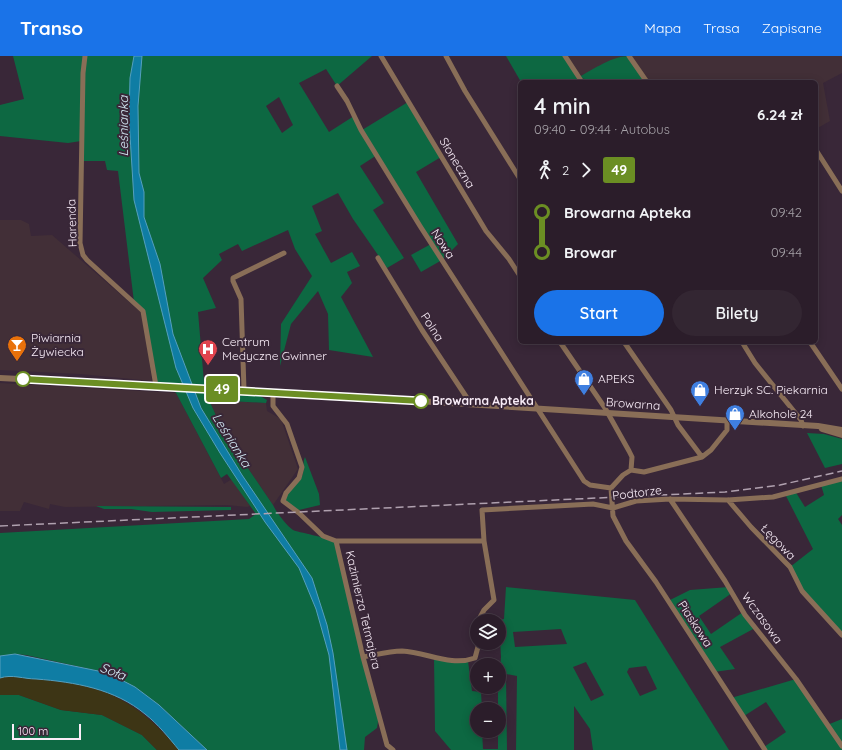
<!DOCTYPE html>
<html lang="pl">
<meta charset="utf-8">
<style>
:root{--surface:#2b1d2a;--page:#332632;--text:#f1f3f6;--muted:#a6a2a8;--line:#473b47;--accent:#1a73e8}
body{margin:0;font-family:Quicksand,sans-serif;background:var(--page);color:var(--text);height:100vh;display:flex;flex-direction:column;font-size:15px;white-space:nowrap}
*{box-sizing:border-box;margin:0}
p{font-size:13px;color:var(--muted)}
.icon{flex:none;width:22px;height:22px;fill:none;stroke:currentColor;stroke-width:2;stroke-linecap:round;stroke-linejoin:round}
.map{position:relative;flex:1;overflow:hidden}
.panel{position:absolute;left:518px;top:24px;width:300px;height:264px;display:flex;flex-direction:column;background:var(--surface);border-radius:6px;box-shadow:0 2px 10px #0003,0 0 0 1px var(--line)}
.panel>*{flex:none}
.badge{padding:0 8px;border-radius:3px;font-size:14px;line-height:26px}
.fabs{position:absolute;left:470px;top:558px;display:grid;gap:8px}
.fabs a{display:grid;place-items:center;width:36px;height:36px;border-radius:50%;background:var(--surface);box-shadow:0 2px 10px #0003,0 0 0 1px var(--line);font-size:20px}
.scale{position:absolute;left:12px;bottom:10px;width:69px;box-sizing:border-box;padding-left:4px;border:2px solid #f9edf8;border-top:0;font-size:11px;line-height:14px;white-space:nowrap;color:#f9edf8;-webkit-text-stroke:3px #392738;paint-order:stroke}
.map>.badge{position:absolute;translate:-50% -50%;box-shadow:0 0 0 2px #fff}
.legs{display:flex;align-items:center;gap:6px;height:44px;padding:0 16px;font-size:13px}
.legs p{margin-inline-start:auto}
.head{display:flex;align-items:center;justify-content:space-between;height:68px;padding:0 16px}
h1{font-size:22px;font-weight:600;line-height:30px}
.primary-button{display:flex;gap:8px;margin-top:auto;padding:8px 16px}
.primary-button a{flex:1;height:46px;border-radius:24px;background:var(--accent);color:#fff;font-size:16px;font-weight:600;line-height:46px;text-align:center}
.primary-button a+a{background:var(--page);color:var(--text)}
ul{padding:0 16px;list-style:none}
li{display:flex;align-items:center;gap:14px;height:40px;font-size:15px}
li i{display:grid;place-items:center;width:6px;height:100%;margin:0 5px;background:currentColor}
li i::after{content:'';width:10px;height:10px;margin:-5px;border:3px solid;border-radius:50%;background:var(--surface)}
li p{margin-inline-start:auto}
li:first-child i{background:linear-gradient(#0000 50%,currentColor 0)}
li:last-child i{background:linear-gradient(currentColor 50%,#0000 0)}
header{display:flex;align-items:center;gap:24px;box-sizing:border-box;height:56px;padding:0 20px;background:var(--accent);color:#fff}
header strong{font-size:19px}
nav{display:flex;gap:22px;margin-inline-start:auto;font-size:14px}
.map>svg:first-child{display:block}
.industrial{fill:#422f37}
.green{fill:#0d6842;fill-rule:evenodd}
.sand{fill:#3d3515}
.water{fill:#0f7da4;stroke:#559fbd}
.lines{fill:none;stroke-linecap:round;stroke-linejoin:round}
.minor{stroke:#896e57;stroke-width:5}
.tertiary{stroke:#896e57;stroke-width:6}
.rail{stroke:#b0a1af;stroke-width:1.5;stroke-dasharray:8 4;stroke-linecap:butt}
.line-1-casing{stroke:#fff;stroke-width:9}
.line-1{stroke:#6b8e23;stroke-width:6}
.stop-1-dot{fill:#fff;stroke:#6b8e23;stroke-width:2}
.labels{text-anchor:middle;stroke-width:4;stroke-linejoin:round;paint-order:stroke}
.street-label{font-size:12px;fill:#f9edf8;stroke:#392738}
.poi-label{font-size:12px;fill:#f9edf8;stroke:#392738;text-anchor:start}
.stop-label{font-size:12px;font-weight:bold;fill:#f9edf8;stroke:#392738;text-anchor:start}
.water-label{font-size:13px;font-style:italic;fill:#d0e6f1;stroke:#392738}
</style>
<header>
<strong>Transo</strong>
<nav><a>Mapa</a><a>Trasa</a><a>Zapisane</a></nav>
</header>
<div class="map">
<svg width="842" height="694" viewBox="0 0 842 694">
<rect width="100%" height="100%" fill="#392738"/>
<path class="industrial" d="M 565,0 L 623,0 L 579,22 Z
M 629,0 L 842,0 L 842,17 L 823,27 L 830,65 L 816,73 L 816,26 L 647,26 Z
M 0,164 L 21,164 L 29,168 L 31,180 L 52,179 L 143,258 L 152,325 L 80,318 L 0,314 Z
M 0,327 L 176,337 L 224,428 L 232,423 L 250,450 L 247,451 L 227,449 L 65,451 L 50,448 L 49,453 L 24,446 L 20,455 L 0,455 Z
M 209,344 L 266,347 L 267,355 L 281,363 L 298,413 L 273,449 L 224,377 Z"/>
<path class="green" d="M 13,0 L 372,0 L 337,30 L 326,13 L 299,27 L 329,76 L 354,60 L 362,74 L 408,46 L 441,101 L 416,116 L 458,188 L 442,204 L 421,216 L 411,199 L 431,188 L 377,99 L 360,110 L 384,147 L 373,154 L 404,202 L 387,212 L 353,163 L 338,137 L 312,150 L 322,175 L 315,178 L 331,207 L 352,196 L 360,210 L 347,216 L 352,227 L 341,241 L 373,301 L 329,294 L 328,258 L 318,235 L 291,268 L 280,310 L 281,268 L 312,220 L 295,193 L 288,174 L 242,195 L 238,188 L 219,198 L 222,204 L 203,222 L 216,252 L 198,256 L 205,338 L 260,340 L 267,344 L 266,347 L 209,344 L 224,377 L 273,449 C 276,456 287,470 293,474 C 297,476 328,482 336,485 L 379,659 L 377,672 L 365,681 L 364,694 L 207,694 L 159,649 L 135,631 L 108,617 L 26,599 L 15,598 L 0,600 L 0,477 L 249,463 L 256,458 L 227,418 L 221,422 L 176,337 L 170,331 L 156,330 L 143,255 L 134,246 L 118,115 L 107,114 L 105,105 L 81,105 L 81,85 L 68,87 L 0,80 L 0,49 L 24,43 ZM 279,41 L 293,69 L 282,77 L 266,50 Z
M 506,0 L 565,0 L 579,21 C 594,13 612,0 629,0 L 647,26 L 599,26 L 580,22 L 582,26 L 521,26 Z
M 807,377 L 824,378 L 842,383 L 842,408 L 825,412 Z
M 305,401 L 319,438 L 320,449 L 299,454 L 286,446 C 283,435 298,429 302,420 C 305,414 302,407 305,401 Z
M 842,423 L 842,459 L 838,463 L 842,469 L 842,579 L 802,535 L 790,511 L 813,493 L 785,438 L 795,435 L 805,451 L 824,439 L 821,429 Z
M 96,450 L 231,451 L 231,454 L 152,456 L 131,453 L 104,453 Z
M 506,531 L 635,544 L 729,694 L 593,694 L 590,673 L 574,650 L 574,694 L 516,694 L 517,620 L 506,618 L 507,694 L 451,694 L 435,675 L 434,601 L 468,605 L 472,635 L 481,636 L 482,653 L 477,653 L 477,675 L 482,675 L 483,693 L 498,693 L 498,637 L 501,601 L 499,564 L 504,563 ZM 561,573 L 567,588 L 515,591 L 513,576 ZM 586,606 L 604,639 L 591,645 L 573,611 ZM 646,610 L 657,633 L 640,640 L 627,616 L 629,612 Z
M 729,531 L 732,537 L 699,560 L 711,578 L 743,556 L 755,572 L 720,591 L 735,613 L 714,616 L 668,545 L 690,534 Z
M 796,623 L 827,669 L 842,663 L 842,694 L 765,694 L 764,691 L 786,676 L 766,646 L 744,660 L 731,642 Z
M 0,639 L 19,639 L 61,654 L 102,659 L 142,679 L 157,694 L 0,694 Z"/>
<path class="sand" d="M 8,619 C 26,623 45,623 63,626 C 116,633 145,654 179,694 L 157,694 L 142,679 L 102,659 L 61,654 L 19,639 L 0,639 L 0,622 Z"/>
<path class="water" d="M 134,0 L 142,0 L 138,50 L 139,117 L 144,136 L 144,161 L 160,208 L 173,278 L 201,352 L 242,419 L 312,522 L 327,569 L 333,597 L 347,694 L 340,694 L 329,599 L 316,553 L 299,512 L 265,466 L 220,397 L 193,352 L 176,312 L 134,144 L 129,63 L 130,22 Z
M 15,598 L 108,617 L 135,631 L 159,649 L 207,694 L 179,694 C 169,682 158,668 145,658 C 115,633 75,626 36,623 C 24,623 12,618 0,622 L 0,600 Z"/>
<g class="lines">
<path class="minor" d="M 85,0 L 83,17 L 80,187 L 83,199 L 87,204 L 143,255 L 156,330
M 381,0 L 486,175 L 509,203 L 520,220
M 446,0 L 465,35 L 520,123
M 565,0 L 582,26
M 629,0 L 647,26
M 337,30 L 347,45 L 361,74 L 420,170 L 584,425 L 590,429 L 611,432
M 816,94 L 842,135
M 378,202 L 422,274 L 471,348
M 560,286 L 605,352 L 629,395 L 632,401 L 631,414
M 624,286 L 671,354 L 678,369 L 702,401
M 742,286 L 755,307 L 801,364 L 803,370
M 810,286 L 842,333
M 244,334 L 241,243 L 233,225 L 233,222 L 284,197
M 273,336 L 273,350 L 287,368 L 302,411 L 299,422 L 286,437 L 283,445 L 299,457 L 323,480 L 336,485 L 363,601 L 387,689 L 393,694
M 727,365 L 727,374 L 711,394 L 702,401 L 644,416 L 631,414 L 623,419 L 611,432 L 613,460 L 626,485 L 656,526 L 765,694
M 670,443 L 725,525 L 745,559 L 796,623 L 842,690
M 728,444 L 751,471 L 790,511 L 802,535 L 842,579
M 336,485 L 484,485
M 477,567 L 484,554 L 494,544 L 484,485 L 482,454 L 593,448 L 613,452 L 636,445 L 670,443 L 728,444 L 773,441 L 842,423
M 363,601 C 375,599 389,595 402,595 C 427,596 450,611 475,602 L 479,587"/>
<path class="tertiary" d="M 0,322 L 273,336 L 818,370 L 842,374
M 822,373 L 842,379"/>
<path class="rail" d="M 0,470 L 725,436 L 780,429 L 842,415"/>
</g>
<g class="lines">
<g class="line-1-casing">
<path id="line-1" d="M 23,323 L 421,345"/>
</g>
<use href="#line-1" class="line-1"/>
</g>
<defs>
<g id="bar-pin" transform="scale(1)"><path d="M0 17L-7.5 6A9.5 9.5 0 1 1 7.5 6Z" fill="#e8710a" stroke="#392738"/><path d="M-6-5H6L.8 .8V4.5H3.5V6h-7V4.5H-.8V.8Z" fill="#fff"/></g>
<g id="hospital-pin" transform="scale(1)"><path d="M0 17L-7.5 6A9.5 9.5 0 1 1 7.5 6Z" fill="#e0444e" stroke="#392738"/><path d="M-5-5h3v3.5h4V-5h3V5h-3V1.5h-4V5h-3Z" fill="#fff"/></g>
<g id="shop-pin" transform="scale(1)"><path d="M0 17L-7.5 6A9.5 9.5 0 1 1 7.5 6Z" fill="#3f7fe0" stroke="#392738"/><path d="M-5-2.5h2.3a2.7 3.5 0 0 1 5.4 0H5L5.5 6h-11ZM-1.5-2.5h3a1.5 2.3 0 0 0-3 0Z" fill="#fff"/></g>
</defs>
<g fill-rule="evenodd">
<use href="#bar-pin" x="17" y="289"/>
<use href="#hospital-pin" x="208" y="293"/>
<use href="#shop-pin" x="584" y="323"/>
<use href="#shop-pin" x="700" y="334"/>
<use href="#shop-pin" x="735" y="358"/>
</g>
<g class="stop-1-dot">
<circle cx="23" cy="323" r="7"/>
<circle cx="421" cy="345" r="7"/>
</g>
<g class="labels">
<g class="street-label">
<text transform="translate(457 107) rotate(59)" y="4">Słoneczna</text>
<text transform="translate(72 167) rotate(-92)" y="4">Harenda</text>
<text transform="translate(443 188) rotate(57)" y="4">Nowa</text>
<text transform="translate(432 271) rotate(57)" y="4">Polna</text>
<text transform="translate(633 348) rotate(4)" y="4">Browarna</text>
<text transform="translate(637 437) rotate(-7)" y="4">Podtorze</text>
<text transform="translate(778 486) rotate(46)" y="4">Łęgowa</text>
<text transform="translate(363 554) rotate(77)" y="4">Kazimierza Tetmajera</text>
<text transform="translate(762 562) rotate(54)" y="4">Wczasowa</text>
<text transform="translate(695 568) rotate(57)" y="4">Piaskowa</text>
</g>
<g class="poi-label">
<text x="31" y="286">Piwiarnia<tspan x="31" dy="14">Żywiecka</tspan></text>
<text x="222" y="290">Centrum<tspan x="222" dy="14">Medyczne Gwinner</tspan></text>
<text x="598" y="327">APEKS</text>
<text x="714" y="338">Herzyk SC. Piekarnia</text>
<text x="749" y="362">Alkohole 24</text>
</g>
<g class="stop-label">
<text x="432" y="349">Browarna Apteka</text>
</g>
<g class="water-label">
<text transform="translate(123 70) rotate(-90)" y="5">Leśnianka</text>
<text transform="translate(232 384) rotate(58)" y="5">Leśnianka</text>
<text transform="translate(113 615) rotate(21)" y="5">Soła</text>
</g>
</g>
</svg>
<div class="fabs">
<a><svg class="icon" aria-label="layers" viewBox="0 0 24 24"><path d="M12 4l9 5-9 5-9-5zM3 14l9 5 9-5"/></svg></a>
<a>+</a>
<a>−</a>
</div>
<div class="scale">100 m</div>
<b class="badge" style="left:222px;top:333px;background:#6b8e23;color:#fff">49</b>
<section class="panel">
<div class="head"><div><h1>4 min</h1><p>09:40 – 09:44 · Autobus</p></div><b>6.24 zł</b></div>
<div class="legs"><svg class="icon" aria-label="walk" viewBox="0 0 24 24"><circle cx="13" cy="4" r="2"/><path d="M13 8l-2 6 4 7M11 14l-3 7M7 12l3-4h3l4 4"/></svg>2<svg class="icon" aria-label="forward" viewBox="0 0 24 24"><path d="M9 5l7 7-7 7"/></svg><b class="badge" style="background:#6b8e23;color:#fff">49</b></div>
<ul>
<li><i style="color:#6b8e23"></i><b>Browarna Apteka</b><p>09:42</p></li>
<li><i style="color:#6b8e23"></i><b>Browar</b><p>09:44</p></li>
</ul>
<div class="primary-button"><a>Start</a><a>Bilety</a></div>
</section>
</div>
